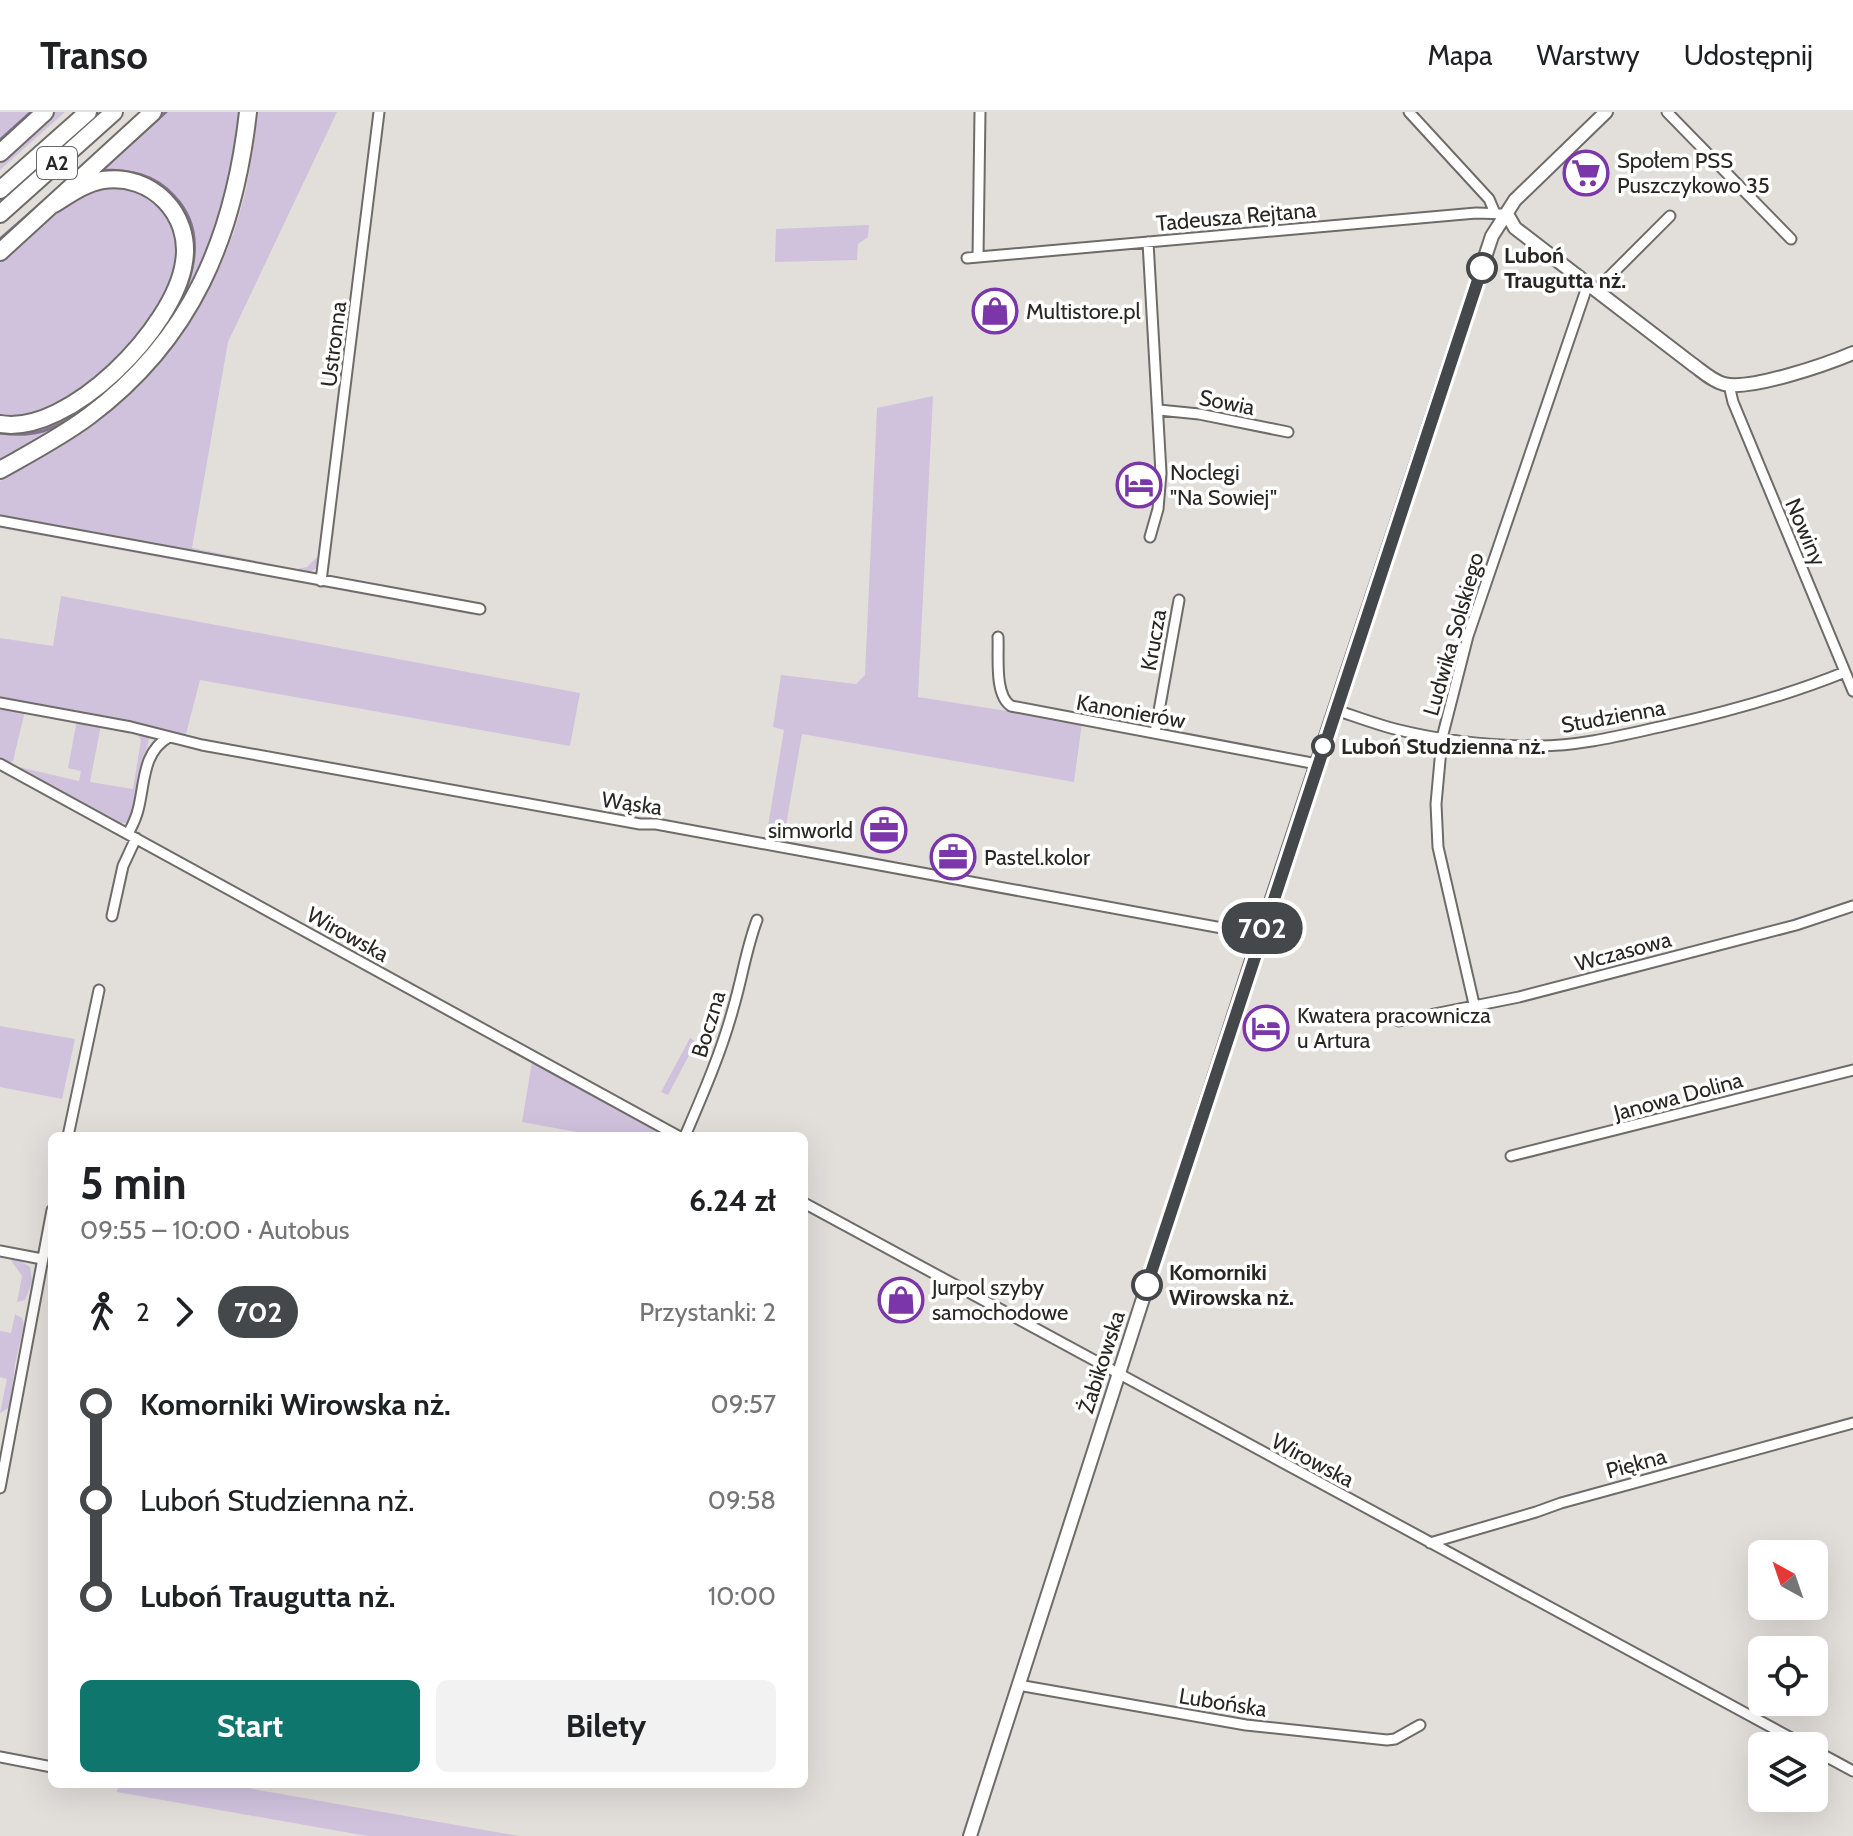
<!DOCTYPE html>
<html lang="pl">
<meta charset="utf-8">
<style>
:root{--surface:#fff;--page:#f2f2f2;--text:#202124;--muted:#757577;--line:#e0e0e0;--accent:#0f766e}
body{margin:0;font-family:Cabin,sans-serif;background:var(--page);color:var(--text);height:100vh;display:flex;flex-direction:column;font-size:30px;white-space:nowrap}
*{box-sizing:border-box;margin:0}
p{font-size:26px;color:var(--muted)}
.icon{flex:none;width:44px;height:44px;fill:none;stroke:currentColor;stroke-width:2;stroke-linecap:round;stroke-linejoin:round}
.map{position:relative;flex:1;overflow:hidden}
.side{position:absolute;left:48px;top:1020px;width:760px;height:656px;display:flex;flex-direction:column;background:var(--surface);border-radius:12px;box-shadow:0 8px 32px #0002}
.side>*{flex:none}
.badge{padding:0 16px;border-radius:26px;font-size:28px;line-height:52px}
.needle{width:52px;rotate:320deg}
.buttons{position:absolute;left:1748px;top:1428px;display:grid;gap:16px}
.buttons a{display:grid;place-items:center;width:80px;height:80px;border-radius:12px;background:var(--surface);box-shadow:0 8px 32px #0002;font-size:40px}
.map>.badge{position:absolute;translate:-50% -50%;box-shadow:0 0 0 4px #fff}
.legs{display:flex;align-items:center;gap:12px;height:88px;padding:0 32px;font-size:26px}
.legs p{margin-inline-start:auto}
.head{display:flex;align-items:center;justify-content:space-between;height:136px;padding:0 32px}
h1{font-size:44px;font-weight:700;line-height:60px}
.primary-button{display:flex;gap:16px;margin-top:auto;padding:16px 32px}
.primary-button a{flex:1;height:92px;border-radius:12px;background:var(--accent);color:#fff;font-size:32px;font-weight:700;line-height:92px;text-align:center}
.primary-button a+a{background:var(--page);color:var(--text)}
ul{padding:0 32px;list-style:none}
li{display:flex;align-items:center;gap:28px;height:96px;font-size:30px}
li i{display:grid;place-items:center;width:12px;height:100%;margin:0 10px;background:currentColor}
li i::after{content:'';width:20px;height:20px;margin:-10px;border:6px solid;border-radius:50%;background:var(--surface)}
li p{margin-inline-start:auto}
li:first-child i{background:linear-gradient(#0000 50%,currentColor 0)}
li:last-child i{background:linear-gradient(currentColor 50%,#0000 0)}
header{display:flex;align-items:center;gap:48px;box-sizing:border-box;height:112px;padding:0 40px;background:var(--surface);border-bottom:2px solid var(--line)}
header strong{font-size:38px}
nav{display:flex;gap:44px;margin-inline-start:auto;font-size:28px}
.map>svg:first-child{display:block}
.green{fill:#d0c2dd}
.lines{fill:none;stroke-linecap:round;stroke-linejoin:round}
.stream{stroke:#82748e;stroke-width:3}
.street-casing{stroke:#6e6b68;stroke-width:13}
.secondary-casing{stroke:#6e6b68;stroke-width:16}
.highway-casing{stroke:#6e6b68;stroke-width:20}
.street{stroke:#fff;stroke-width:9}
.secondary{stroke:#fff;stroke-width:12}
.highway{stroke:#fff;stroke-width:16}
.line-1-casing{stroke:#fff;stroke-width:18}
.line-1{stroke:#45484a;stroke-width:12}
.stop-1-dot{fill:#fff;stroke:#45484a;stroke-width:4}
.labels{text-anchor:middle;stroke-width:7;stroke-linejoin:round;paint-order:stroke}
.shield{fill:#fff;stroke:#686866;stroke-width:2}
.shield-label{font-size:20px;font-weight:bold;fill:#282725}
.poi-label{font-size:22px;fill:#282725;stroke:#fff;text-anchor:start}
.street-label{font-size:22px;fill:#282725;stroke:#fff}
.stop-label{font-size:22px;font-weight:bold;fill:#282725;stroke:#fff;text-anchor:start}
</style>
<header>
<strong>Transo</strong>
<nav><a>Mapa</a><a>Warstwy</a><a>Udostępnij</a></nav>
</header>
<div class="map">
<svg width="1853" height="1724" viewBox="0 0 1853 1724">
<rect width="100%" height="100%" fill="#e2dfdb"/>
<path class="green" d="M 0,0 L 36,0 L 0,32 Z
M 54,0 L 65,0 L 0,58 L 0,48 Z
M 160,0 L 244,0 L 213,137 L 161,227 L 87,300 L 0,353 L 0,318 L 32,318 L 62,307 L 180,184 L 177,92 L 93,64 Z
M 257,0 L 337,0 L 228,230 L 192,436 L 297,457 L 307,455 L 318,444 L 373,0 L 376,0 L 318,455 L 308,461 L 0,405 L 0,369 C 28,353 58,337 84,318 C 164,263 221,179 244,85 C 251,57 254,28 257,0 Z
M 121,71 L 160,88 L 182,135 L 162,195 L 108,259 L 50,301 L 0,308 L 0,147 L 65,90 L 80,80 Z
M 869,113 L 868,125 L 858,132 L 857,148 L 775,150 L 776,117 Z
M 933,284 L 918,585 L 1082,611 L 1074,670 L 802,622 L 783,730 L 766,726 L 784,618 L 773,615 L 781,563 L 856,572 L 865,563 L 877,296 Z
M 0,413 L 464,498 L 474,503 L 0,416 Z
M 61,484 L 580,581 L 570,634 L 200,568 L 186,622 L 0,587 L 0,526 L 53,534 Z
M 0,595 L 25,599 L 13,649 L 9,651 L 0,647 Z
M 77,608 L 101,613 L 90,670 L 133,677 L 141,628 L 135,618 L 146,622 L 149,627 L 131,706 L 127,711 L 119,711 L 19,657 L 19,655 L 79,669 L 81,659 L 68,656 Z
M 0,914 L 75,927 L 62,987 L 0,975 Z
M 690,926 L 696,930 L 668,983 L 661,980 Z
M 532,950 L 667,1024 L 598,1024 L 522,1010 Z
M 0,1144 L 19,1148 L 30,1155 L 32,1170 L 25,1188 L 17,1190 L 22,1164 L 10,1147 Z
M 15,1202 L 22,1206 L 24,1213 L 15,1252 L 10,1295 L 0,1301 L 7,1267 L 0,1265 L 0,1219 L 11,1221 Z
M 119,1672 L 225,1672 L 519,1724 L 367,1724 L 117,1680 Z"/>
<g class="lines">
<path class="stream" d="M 0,28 L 31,0
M 0,127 L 54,80
M 0,321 C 14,323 29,323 43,319 C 114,297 245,157 174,84 C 154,62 130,58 102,58 L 166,0
M 7,345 L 45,323"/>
<g class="street-casing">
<path id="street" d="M 1409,0 L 1489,87 L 1495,101
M 1667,0 L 1791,127
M 1148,130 L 1161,361 L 1158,397 L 1150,425
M 978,145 L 980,0
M 967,146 L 1476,101 L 1507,102
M 1596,178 L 1670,104
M 1729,273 L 1733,290 L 1853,579
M 1159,298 L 1199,302 L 1288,320
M 0,409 L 480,497
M 321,469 L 379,0
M 998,525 C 999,544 994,583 1011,594 L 1317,652
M 0,591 L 131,615 L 202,633 L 640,712 L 656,712 L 1260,823
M 1336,598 C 1357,605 1378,613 1399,618 C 1444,629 1493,634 1538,634 C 1581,634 1623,623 1664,614 C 1727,600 1786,584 1845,560
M 1155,621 L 1179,488
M 0,652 L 678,1024
M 128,722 C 132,714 136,707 138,698 C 145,672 142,640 169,625
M 112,804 L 123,754 L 136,726
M 1474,892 L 1438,735 L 1436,692 L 1442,626 L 1468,524 L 1588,172
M 1399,909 L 1519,885 L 1796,813 L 1853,794
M 68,1024 L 99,878
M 685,1024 C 703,982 721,941 733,897 C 742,867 746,837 757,808
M 1511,1044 L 1853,958
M 804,1091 L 1806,1634
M 0,1139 L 42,1147
M 0,1376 L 52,1098
M 1430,1431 L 1536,1400 L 1561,1391 L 1853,1311
M 1018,1573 L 1246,1613 L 1387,1628 L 1395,1627 L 1420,1613
M 1814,1638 L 1853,1659
M 0,1645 L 52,1655"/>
</g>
<g class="secondary-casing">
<path id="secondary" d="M 1507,102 L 1515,116 L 1692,252 C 1702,259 1712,269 1724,272 C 1750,279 1827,252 1853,241
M 970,1724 L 1260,823 L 1492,124 L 1515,88 L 1606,0"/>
</g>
<g class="highway-casing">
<path id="highway" d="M 0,41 L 45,0
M 0,78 L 88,0
M 0,102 L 114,0
M 0,140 L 153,0
M 0,312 C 69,324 175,215 184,150 C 192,102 151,61 103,68 C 85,71 70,82 54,92
M 0,358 C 30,341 61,325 89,304 C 192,227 234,125 248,0"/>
</g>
<use href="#street" class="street"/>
<use href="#secondary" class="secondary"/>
<use href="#highway" class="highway"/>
</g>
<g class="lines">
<g class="line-1-casing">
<path id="line-1" d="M 1147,1173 L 1482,156"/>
</g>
<use href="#line-1" class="line-1"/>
</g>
<defs>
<g id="supermarket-ring" transform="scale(2.3)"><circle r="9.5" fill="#fff" stroke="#7b36a9" stroke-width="1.5"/><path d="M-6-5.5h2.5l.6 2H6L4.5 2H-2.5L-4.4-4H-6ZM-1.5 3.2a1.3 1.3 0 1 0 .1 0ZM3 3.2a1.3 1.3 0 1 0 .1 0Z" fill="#7b36a9"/></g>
<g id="shop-ring" transform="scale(2.3)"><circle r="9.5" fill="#fff" stroke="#7b36a9" stroke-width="1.5"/><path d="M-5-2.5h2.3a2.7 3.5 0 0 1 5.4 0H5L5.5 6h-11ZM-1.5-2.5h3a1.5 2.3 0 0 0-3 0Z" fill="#7b36a9"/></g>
<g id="hotel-ring" transform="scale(2.3)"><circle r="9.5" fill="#fff" stroke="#7b36a9" stroke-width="1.5"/><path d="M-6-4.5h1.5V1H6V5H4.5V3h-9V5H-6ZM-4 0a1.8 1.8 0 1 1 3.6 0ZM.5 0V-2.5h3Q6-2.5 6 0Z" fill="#7b36a9"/></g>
<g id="office-ring" transform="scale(2.3)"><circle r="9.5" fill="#fff" stroke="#7b36a9" stroke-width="1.5"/><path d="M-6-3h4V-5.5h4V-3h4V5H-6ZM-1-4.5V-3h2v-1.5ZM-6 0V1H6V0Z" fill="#7b36a9"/></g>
</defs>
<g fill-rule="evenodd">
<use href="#supermarket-ring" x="1586" y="61"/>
<use href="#shop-ring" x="995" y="199"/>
<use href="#hotel-ring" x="1139" y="373"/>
<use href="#office-ring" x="884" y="718"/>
<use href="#office-ring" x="953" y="745"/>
<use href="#hotel-ring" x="1266" y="916"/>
<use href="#shop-ring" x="901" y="1188"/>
</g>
<g class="stop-1-dot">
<circle cx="1482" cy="156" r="14"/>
<circle cx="1323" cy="634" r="10"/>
<circle cx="1147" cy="1173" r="14"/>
</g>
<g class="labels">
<rect class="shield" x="37" y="35" width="40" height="32" rx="6"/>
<g class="shield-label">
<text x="57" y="58">A2</text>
</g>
<g class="poi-label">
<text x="1617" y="56">Społem PSS<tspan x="1617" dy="25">Puszczykowo 35</tspan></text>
<text x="1026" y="207">Multistore.pl</text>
<text x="1170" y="368">Noclegi<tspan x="1170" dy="25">"Na Sowiej"</tspan></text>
<text x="853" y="726" text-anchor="end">simworld</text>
<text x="984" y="753">Pastel.kolor</text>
<text x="1297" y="911">Kwatera pracownicza<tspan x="1297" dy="25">u Artura</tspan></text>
<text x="932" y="1183">Jurpol szyby<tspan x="932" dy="25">samochodowe</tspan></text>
</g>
<g class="street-label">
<text transform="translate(1236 104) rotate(-5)" y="8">Tadeusza Rejtana</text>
<text transform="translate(333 232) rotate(-83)" y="8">Ustronna</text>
<text transform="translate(1227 290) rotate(11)" y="8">Sowia</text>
<text transform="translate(1806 420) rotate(67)" y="8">Nowiny</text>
<text transform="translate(1453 522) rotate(-74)" y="8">Ludwika Solskiego</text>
<text transform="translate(1153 528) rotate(-80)" y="8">Krucza</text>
<text transform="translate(1131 599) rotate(10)" y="8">Kanonierów</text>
<text transform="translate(1613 604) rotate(-10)" y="8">Studzienna</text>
<text transform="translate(632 691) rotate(8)" y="8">Wąska</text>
<text transform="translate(348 822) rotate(29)" y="8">Wirowska</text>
<text transform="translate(1623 839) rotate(-15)" y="8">Wczasowa</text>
<text transform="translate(708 912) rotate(-73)" y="8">Boczna</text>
<text transform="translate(1678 984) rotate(-15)" y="8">Janowa Dolina</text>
<text transform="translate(1101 1250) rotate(-72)" y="8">Żabikowska</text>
<text transform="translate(1313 1348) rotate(28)" y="8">Wirowska</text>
<text transform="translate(1636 1351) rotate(-15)" y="8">Piękna</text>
<text transform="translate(1223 1590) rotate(9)" y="8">Lubońska</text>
</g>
<g class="stop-label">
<text x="1504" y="151">Luboń<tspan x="1504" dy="25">Traugutta nż.</tspan></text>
<text x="1341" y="642">Luboń Studzienna nż.</text>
<text x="1169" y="1168">Komorniki<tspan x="1169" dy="25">Wirowska nż.</tspan></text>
</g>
</g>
</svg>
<div class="buttons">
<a><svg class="needle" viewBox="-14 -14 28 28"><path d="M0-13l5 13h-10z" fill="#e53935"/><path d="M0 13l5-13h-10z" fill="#757577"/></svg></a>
<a><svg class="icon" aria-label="locate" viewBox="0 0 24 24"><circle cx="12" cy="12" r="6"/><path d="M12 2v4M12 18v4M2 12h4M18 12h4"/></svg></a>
<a><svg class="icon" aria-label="layers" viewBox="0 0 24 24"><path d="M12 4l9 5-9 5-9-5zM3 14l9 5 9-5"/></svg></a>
</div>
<b class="badge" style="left:1262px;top:816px;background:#45484a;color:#fff">702</b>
<section class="side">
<div class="head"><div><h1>5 min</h1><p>09:55 – 10:00 · Autobus</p></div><b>6.24 zł</b></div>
<div class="legs"><svg class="icon" aria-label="walk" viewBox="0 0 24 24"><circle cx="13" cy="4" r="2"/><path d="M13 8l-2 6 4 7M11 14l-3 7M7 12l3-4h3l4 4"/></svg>2<svg class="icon" aria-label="forward" viewBox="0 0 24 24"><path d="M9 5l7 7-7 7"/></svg><b class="badge" style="background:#45484a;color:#fff">702</b><p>Przystanki: 2</p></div>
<ul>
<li><i style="color:#45484a"></i><b>Komorniki Wirowska nż.</b><p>09:57</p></li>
<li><i style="color:#45484a"></i><span>Luboń Studzienna nż.</span><p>09:58</p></li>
<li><i style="color:#45484a"></i><b>Luboń Traugutta nż.</b><p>10:00</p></li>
</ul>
<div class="primary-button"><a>Start</a><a>Bilety</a></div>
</section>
</div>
